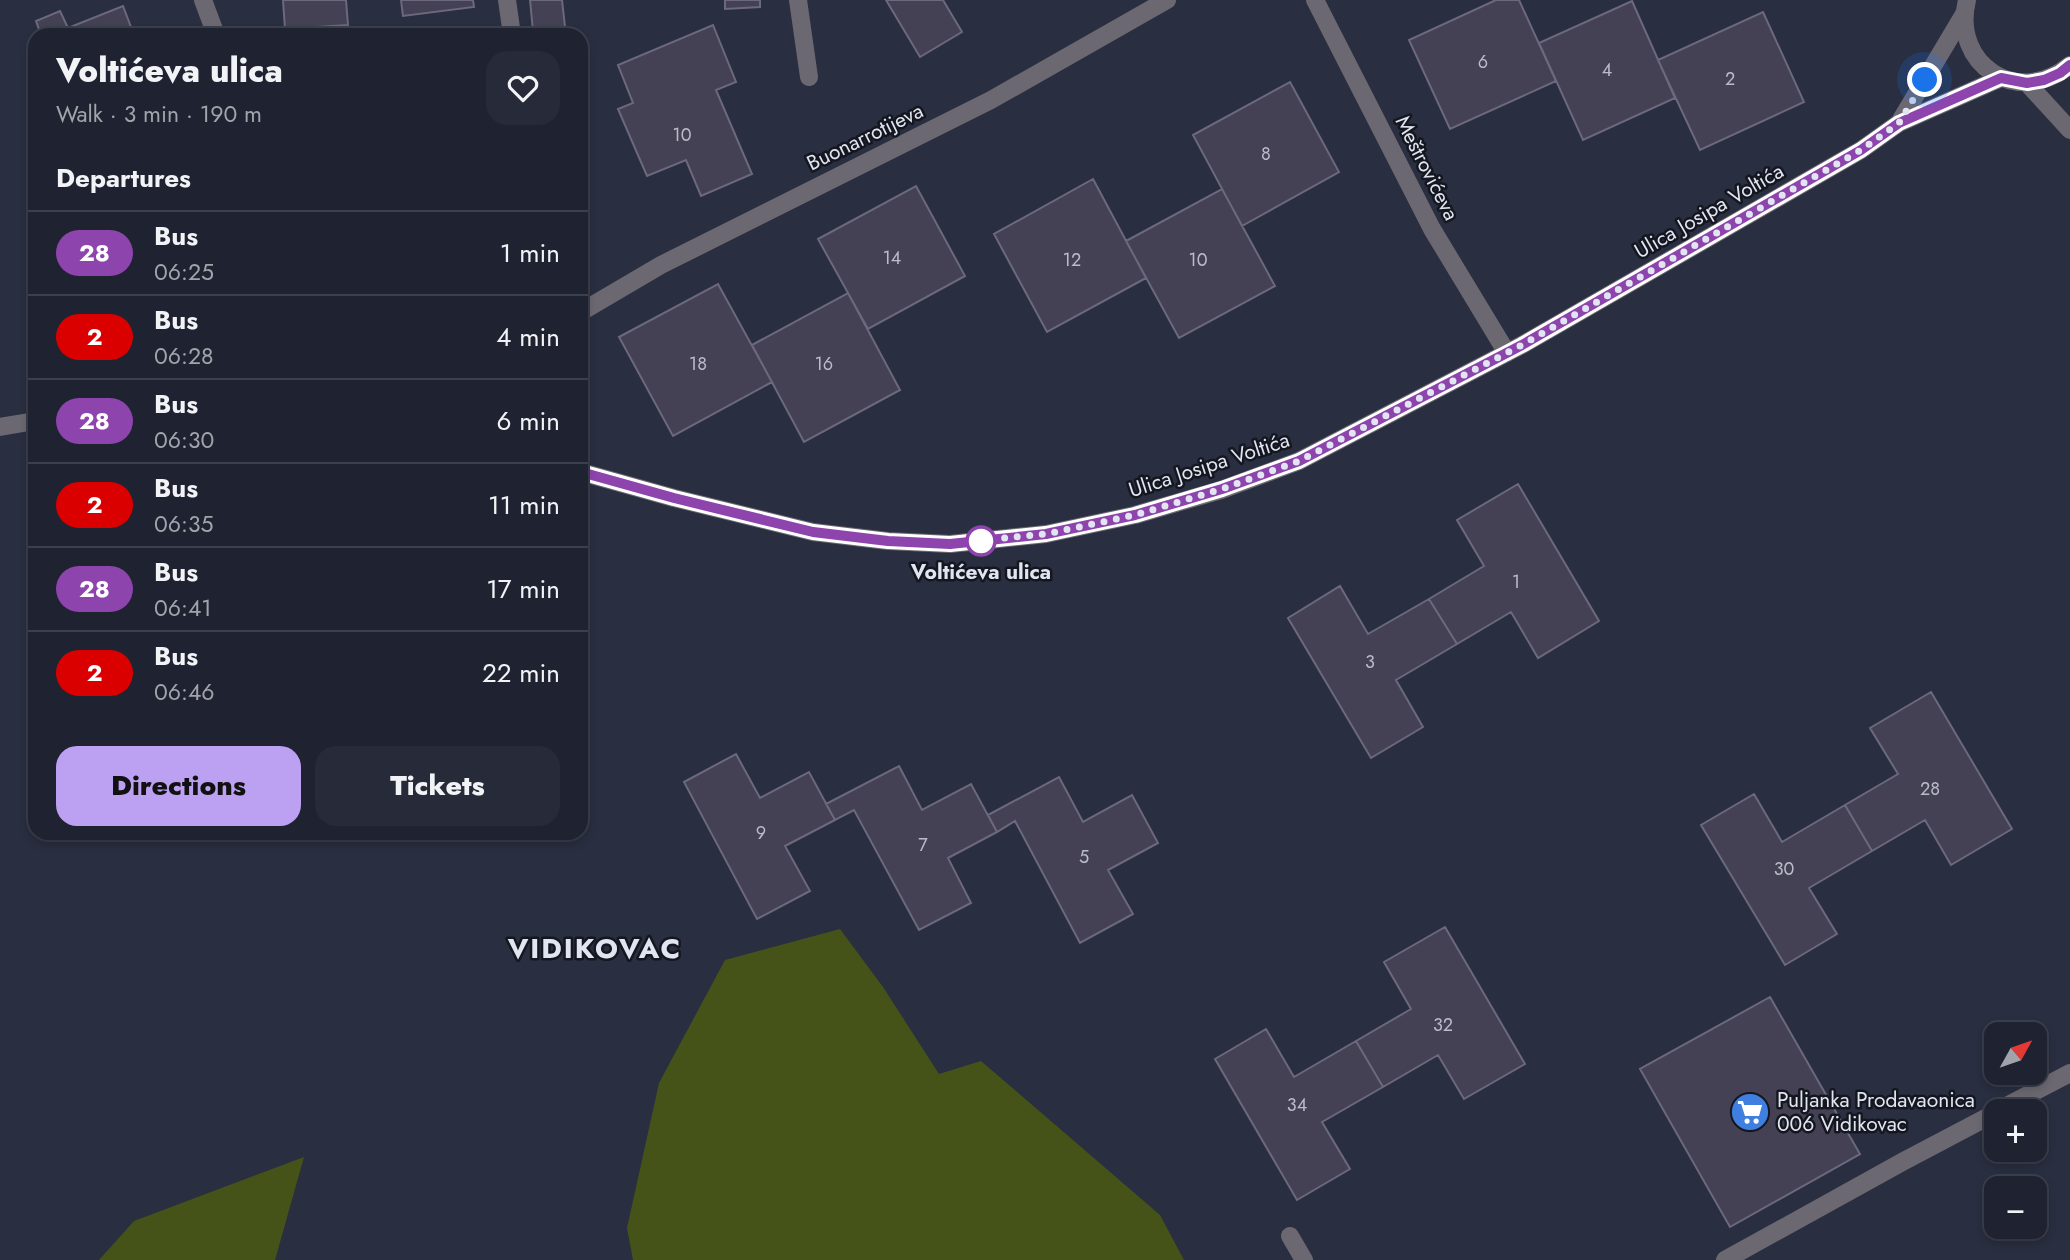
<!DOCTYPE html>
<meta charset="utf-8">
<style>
:root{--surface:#1f2230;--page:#272a38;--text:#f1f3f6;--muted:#a1a4ab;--line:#3c3f4c;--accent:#bca0f2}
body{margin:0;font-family:Jost,sans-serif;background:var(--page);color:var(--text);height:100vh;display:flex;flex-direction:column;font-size:26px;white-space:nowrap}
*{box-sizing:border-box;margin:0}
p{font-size:23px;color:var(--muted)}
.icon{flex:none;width:38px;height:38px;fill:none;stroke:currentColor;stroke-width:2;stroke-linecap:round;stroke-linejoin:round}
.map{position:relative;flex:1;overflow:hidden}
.details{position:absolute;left:28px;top:28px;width:560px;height:812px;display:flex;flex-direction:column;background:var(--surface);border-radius:21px;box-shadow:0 4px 10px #0003,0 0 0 2px var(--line)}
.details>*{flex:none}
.badge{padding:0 14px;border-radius:23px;font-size:24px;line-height:46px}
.needle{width:46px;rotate:50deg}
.controls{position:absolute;left:1984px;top:1022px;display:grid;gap:14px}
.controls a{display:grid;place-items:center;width:63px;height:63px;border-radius:14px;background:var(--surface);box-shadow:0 4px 10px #0003,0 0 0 2px var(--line);font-size:35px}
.you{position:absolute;width:35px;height:35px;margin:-18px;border:5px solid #fff;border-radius:50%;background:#1a73e8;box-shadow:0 0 0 10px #1a73e833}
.map>.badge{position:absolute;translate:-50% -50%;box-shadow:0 0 0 4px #fff}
h2{padding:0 28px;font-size:26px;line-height:63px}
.round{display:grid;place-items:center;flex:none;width:74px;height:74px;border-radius:21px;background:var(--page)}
.headline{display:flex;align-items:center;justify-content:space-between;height:119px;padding:0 28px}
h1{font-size:33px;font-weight:800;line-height:52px}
.cta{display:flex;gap:14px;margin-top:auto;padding:14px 28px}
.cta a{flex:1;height:80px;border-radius:21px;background:var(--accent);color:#111;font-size:28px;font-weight:800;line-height:80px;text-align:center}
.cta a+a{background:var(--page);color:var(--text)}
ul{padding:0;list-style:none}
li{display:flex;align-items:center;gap:21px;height:84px;padding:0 28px;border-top:2px solid var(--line)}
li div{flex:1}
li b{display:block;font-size:26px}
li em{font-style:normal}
li .badge{min-width:77px;font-weight:700;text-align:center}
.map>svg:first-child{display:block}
.green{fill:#465318}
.building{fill:#454154;stroke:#6c687d;stroke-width:2}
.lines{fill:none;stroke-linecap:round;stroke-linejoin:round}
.minor{stroke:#6c6871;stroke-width:18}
.tertiary{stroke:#6c6871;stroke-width:18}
.line-casing{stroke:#fff;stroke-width:16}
.line{stroke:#8e44ad;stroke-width:10}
.walk{stroke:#e1e5f1;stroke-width:7;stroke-dasharray:0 12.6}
.stop-dot{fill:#fff;stroke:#8e44ad;stroke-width:3.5}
.labels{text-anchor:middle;stroke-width:5;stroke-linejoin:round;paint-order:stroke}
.number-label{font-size:18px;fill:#babcca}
.street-label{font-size:21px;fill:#e1e5f1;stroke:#14171f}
.stop-label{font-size:21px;font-weight:bold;fill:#e1e5f1;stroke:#14171f}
.poi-label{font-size:21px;fill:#e1e5f1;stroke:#14171f;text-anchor:start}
.district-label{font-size:28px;font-weight:bold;letter-spacing:2px;fill:#e1e5f1;stroke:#14171f}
</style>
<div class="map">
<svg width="2070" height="1260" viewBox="0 0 2070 1260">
<rect width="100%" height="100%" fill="#292e40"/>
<path class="green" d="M 840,929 L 883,987 L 939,1074 L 981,1061 L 1160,1215 L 1184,1260 L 633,1260 L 627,1228 L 659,1083 L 725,960 Z
M 304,1157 L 275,1260 L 99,1260 L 134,1221 Z"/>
<path class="building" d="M 283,0 L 346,0 L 348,25 L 285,29 Z
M 401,0 L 473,0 L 474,7 L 403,16 Z
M 530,0 L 562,0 L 565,27 L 533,31 Z
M 725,0 L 760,0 L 760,7 L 725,9 Z
M 886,0 L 943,0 L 962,32 L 920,57 Z
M 1496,0 L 1519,0 L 1556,81 L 1450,129 L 1409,40 Z
M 1632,1 L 1675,98 L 1583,140 L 1539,43 Z
M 123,6 L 134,35 L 41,35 L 36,21 L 60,11 L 68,28 Z
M 1763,12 L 1804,102 L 1700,150 L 1658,60 Z
M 713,25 L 736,82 L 716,90 L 752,174 L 701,196 L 686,160 L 647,176 L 618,109 L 633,103 L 618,65 Z
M 1290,82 L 1339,172 L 1242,226 L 1193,135 Z
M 1093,179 L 1146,278 L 1047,332 L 994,234 Z
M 916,186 L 965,276 L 868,329 L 818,239 Z
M 1222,189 L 1275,286 L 1179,338 L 1126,241 Z
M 718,284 L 772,382 L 673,436 L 619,337 Z
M 848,293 L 900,390 L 804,442 L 752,345 Z
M 1518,484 L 1599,621 L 1538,658 L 1511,612 L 1457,644 L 1429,599 L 1484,566 L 1457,520 Z
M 1340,586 L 1368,634 L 1429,599 L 1457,644 L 1396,680 L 1423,727 L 1371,758 L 1288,618 Z
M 1931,692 L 2012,829 L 1951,865 L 1925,820 L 1872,851 L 1845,805 L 1898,774 L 1870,728 Z
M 736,754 L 760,798 L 809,772 L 835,820 L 785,846 L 810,891 L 757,919 L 684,782 Z
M 899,766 L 922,810 L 971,784 L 997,832 L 948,858 L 971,903 L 919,930 L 854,810 L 835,820 L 826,804 Z
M 1059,777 L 1083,822 L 1132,795 L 1158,843 L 1108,870 L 1133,914 L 1080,943 L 1015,821 L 997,832 L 988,815 Z
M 581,789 L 589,811 L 581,814 Z
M 1754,794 L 1782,842 L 1845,805 L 1872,851 L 1809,888 L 1837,934 L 1785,965 L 1701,825 Z
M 514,833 L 533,833 L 516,840 Z
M 1445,927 L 1525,1064 L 1464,1099 L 1438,1055 L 1383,1087 L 1356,1041 L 1411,1009 L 1384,962 Z
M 1770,997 L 1860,1154 L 1730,1227 L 1640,1069 Z
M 1266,1029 L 1294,1077 L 1356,1041 L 1383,1087 L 1322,1122 L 1350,1169 L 1297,1200 L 1215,1059 Z"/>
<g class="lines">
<path class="minor" d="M 203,0 L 216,35
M 507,0 L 512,35
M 798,0 L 809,77
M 1315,0 L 1432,229 L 1507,353
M 1899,123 L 1964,14
M 581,312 L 661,265 L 991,100 L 1167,0
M 0,427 L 35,421
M 581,472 L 674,498 L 813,532 L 888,541 L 950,544 L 1046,534 L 1135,515 L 1221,490 L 1299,461 L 1522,345 L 1861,150 L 1899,123 L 2001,78
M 1997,1111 L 2070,1073
M 1290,1236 L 1304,1260
M 1725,1260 L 1904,1161 L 1997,1112"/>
<path class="tertiary" d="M 1967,0 C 1951,65 2018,108 2070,65
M 2027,83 L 2070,130"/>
</g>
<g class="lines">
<g class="line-casing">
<path id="line" d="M 581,472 L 674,498 L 813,532 L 888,541 L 950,544 L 1046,534 L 1135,515 L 1222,489 L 1299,461 L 1522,345 L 1861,150 L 1899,123 L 2001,78 L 2027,83 L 2044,80 L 2060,73 L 2070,65"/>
</g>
<use href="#line" class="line"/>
<path class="walk" d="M 981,541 L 974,541 L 1046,534 L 1135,515 L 1222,489 L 1299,461 L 1522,345 L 1861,150 L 1899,123 L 1925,80"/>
</g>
<defs>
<g id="supermarket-disc" transform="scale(2.0125)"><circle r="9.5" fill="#3f7fe0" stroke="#14171f"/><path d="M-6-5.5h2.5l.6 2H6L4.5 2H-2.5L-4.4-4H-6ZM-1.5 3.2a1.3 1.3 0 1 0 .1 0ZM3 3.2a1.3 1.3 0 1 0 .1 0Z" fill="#fff"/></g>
</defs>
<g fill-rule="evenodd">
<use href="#supermarket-disc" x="1750" y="1112"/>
</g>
<circle class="stop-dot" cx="981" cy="541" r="14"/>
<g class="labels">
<g class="number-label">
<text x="1483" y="68">6</text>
<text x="1607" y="76">4</text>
<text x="1730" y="85">2</text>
<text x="682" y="141">10</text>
<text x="1266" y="160">8</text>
<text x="892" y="264">14</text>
<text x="1072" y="266">12</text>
<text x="1198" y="266">10</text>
<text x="698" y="370">18</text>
<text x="824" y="370">16</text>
<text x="1516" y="588">1</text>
<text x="1370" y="668">3</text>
<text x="1930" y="795">28</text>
<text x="761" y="839">9</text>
<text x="923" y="851">7</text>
<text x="1084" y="863">5</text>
<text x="1784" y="875">30</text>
<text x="1443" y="1031">32</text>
<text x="1297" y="1111">34</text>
</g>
<g class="street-label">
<text transform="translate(865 137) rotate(-26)" y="7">Buonarrotijeva</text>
<text transform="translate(1427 168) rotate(63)" y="7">Meštrovićeva</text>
<text transform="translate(1709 211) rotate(-30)" y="7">Ulica Josipa Voltića</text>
<text transform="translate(1209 465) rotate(-18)" y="7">Ulica Josipa Voltića</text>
</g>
<g class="stop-label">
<text x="981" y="579">Voltićeva ulica</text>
</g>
<g class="poi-label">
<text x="1777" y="1107">Puljanka Prodavaonica<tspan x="1777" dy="24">006 Vidikovac</tspan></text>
</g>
<g class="district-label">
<text x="595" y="958">VIDIKOVAC</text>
</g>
</g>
</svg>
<div class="controls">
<a><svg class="needle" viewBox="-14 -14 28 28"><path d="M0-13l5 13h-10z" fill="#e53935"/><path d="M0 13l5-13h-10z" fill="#a1a4ab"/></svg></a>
<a>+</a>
<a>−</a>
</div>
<div class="you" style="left:1925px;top:80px"></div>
<section class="details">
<div class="headline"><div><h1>Voltićeva ulica</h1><p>Walk · 3 min · 190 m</p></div><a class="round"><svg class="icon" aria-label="heart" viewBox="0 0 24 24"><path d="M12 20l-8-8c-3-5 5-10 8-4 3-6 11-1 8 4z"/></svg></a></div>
<h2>Departures</h2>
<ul>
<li><span class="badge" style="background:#8e44ad;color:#fff">28</span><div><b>Bus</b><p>06:25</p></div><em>1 min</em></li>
<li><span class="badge" style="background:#db0000;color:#fff">2</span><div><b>Bus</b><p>06:28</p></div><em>4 min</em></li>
<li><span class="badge" style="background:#8e44ad;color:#fff">28</span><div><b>Bus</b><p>06:30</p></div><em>6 min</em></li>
<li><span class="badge" style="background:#db0000;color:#fff">2</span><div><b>Bus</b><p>06:35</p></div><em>11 min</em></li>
<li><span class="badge" style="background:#8e44ad;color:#fff">28</span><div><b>Bus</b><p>06:41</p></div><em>17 min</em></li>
<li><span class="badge" style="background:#db0000;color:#fff">2</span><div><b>Bus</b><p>06:46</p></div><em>22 min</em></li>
</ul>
<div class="cta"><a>Directions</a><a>Tickets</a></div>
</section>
</div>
